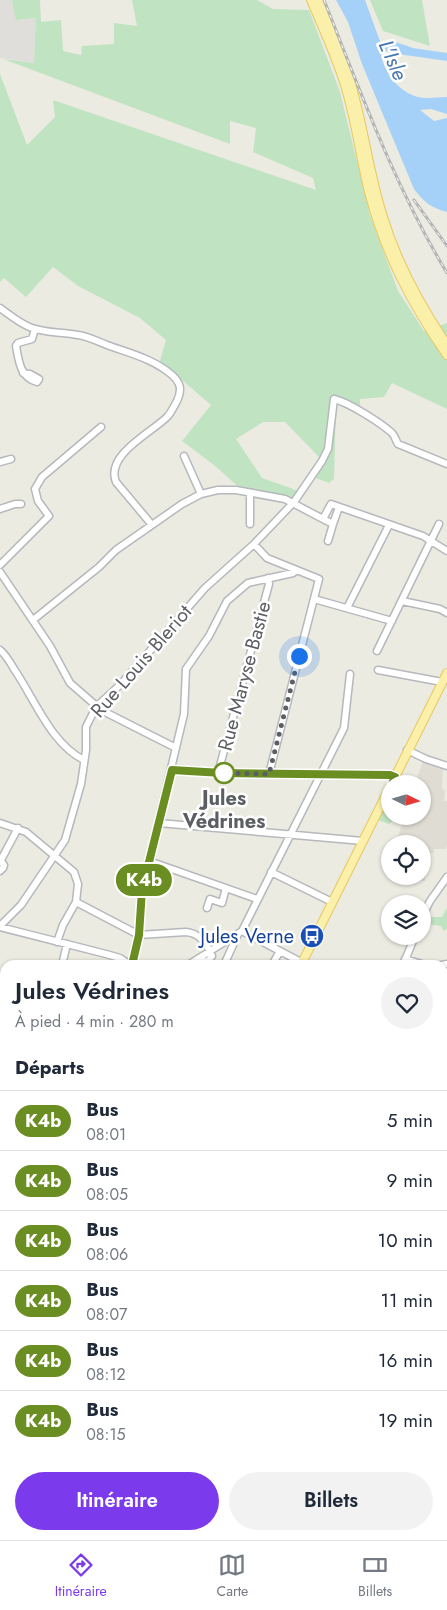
<!DOCTYPE html>
<html lang="fr">
<meta charset="utf-8">
<style>
:root{--surface:#fff;--page:#f2f2f3;--text:#1f2937;--muted:#747a83;--line:#e0e1e3;--accent:#7c3aed}
body{margin:0;font-family:Jost,sans-serif;background:var(--page);color:var(--text);height:100vh;display:flex;flex-direction:column;font-size:19px;white-space:nowrap}
*{box-sizing:border-box;margin:0}
p{font-size:16px;color:var(--muted)}
.icon{flex:none;width:28px;height:28px;fill:none;stroke:currentColor;stroke-width:2;stroke-linecap:round;stroke-linejoin:round}
.map{position:relative;flex:1;overflow:hidden}
.side{position:absolute;left:0px;top:960px;width:448px;height:580px;display:flex;flex-direction:column;background:var(--surface);border-radius:15px 15px 0 0;box-shadow:0 1px 4px #0004}
.side>*{flex:none}
.badge{padding:0 10px;border-radius:16px;font-size:18px;line-height:32px}
.needle{width:32px;rotate:95deg}
.fabs{position:absolute;left:381px;top:775px;display:grid;gap:10px}
.fabs a{display:grid;place-items:center;width:50px;height:50px;border-radius:50%;background:var(--surface);box-shadow:0 1px 4px #0004;font-size:25px}
.you{position:absolute;width:25px;height:25px;margin:-12px;border:4px solid #fff;border-radius:50%;background:#1a73e8;box-shadow:0 0 0 8px #1a73e833}
.map>.badge{position:absolute;translate:-50% -50%;box-shadow:0 0 0 2px #fff}
h2{padding:0 15px;font-size:19px;line-height:45px}
.round{display:grid;place-items:center;flex:none;width:52px;height:52px;border-radius:26px;background:var(--page)}
.headline{display:flex;align-items:center;justify-content:space-between;height:85px;padding:0 15px}
h1{font-size:24px;font-weight:600;line-height:38px}
.action{display:flex;gap:10px;margin-top:auto;padding:10px 15px}
.action a{flex:1;height:58px;border-radius:30px;background:var(--accent);color:#fff;font-size:20px;font-weight:600;line-height:58px;text-align:center}
.action a+a{background:var(--page);color:var(--text)}
ul{padding:0;list-style:none}
li{display:flex;align-items:center;gap:15px;height:60px;padding:0 15px;border-top:1px solid var(--line)}
li div{flex:1}
li b{display:block;font-size:19px}
li em{font-style:normal}
li .badge{min-width:55px;font-weight:700;text-align:center}
.tab-bar{display:flex;justify-content:space-around;align-items:center;height:70px;border-top:1px solid var(--line);background:var(--surface);font-size:14px;color:var(--muted)}
.tab-bar a{display:grid;justify-items:center;gap:2px}
.tab-bar .selected{color:var(--accent)}
.map>svg:first-child{display:block}
.industrial{fill:#e0deda}
.education{fill:#dfdcd3}
.green{fill:#c0e3c1}
.water{fill:#a5d1f9}
.lines{fill:none;stroke-linecap:round;stroke-linejoin:round}
.minor-casing{stroke:#b5b8bc;stroke-width:9}
.major-casing{stroke:#e8c760;stroke-width:10}
.minor{stroke:#fff;stroke-width:6}
.major{stroke:#faf0aa;stroke-width:8}
.rail-casing{stroke:#b3b4b4;stroke-width:3}
.rail{stroke:#fff;stroke-width:1;stroke-dasharray:4;stroke-linecap:butt}
.line-casing{stroke:#fff;stroke-width:11}
.line{stroke:#6b8e23;stroke-width:8}
.walk{stroke:#5b5e62;stroke-width:5;stroke-dasharray:0 9}
.stop-dot{fill:#fff;stroke:#6b8e23;stroke-width:2.5}
.labels{text-anchor:middle;stroke-width:5;stroke-linejoin:round;paint-order:stroke}
.street-label{font-size:20px;fill:#5b5e62;stroke:#fff}
.stop-label{font-size:20px;font-weight:bold;fill:#5b5e62;stroke:#fff}
.transit-label{font-size:20px;fill:#164399;stroke:#fff;text-anchor:end}
.water-label{font-size:21px;font-style:italic;fill:#4777b2;stroke:#fff}
</style>
<div class="map">
<svg width="447" height="1540" viewBox="0 0 447 1540">
<rect width="100%" height="100%" fill="#ecebe2"/>
<path class="industrial" d="M 0,0 L 12,0 L 17,20 L 36,18 L 34,63 L 0,58 Z
M 447,1312 L 447,1356 L 442,1358 L 442,1314 Z"/>
<path class="education" d="M 423,761 L 443,768 L 442,789 L 445,790 L 444,801 L 447,801 L 447,844 L 446,849 L 434,849 L 434,853 L 426,853 L 425,881 L 412,881 L 408,876 L 422,876 L 422,844 L 396,844 L 404,816 L 422,816 L 422,784 L 415,784 Z"/>
<path class="green" d="M 12,0 L 40,0 L 41,22 L 61,20 L 63,51 L 81,55 L 82,46 L 114,44 L 114,23 L 137,26 L 132,0 L 257,0 L 273,9 L 309,10 L 340,92 L 370,215 L 398,291 L 424,331 L 447,323 L 447,409 L 392,383 L 384,397 L 360,399 L 360,415 L 336,404 L 334,479 L 329,483 L 313,477 L 323,461 L 285,422 L 263,422 L 236,439 L 262,478 L 299,491 L 293,499 L 242,490 L 214,465 L 182,441 L 211,405 L 160,361 L 166,340 L 140,318 L 78,286 L 53,267 L 26,297 L 4,278 L 0,282 L 0,74 L 27,145 L 55,117 L 53,100 L 316,190 L 313,178 L 253,152 L 256,128 L 230,121 L 230,144 L 3,59 L 34,63 L 36,18 L 16,20 Z
M 370,0 L 422,0 L 430,46 L 383,31 Z
M 390,801 L 390,816 L 392,816 L 391,819 L 393,821 L 389,824 L 378,820 L 386,804 L 388,805 Z
M 447,908 L 447,929 L 444,931 L 441,926 L 427,924 L 428,917 L 442,917 Z
M 442,1162 L 447,1162 L 447,1252 L 443,1253 L 447,1269 L 443,1270 Z
M 187,1535 L 264,1535 L 265,1540 L 188,1540 Z"/>
<path class="water" d="M 336,0 L 365,0 L 381,44 L 390,40 L 413,48 L 447,53 L 447,61 L 398,54 L 392,50 L 381,53 C 383,72 399,92 418,97 C 427,99 438,97 447,97 L 447,114 L 431,109 L 420,110 L 434,121 L 447,118 L 447,212 C 430,207 425,203 414,189 L 362,64 L 348,22 Z"/>
<g class="lines">
<g class="minor-casing">
<path id="minor" d="M 0,308 C 10,315 20,324 32,328 C 46,333 63,332 78,335 C 87,336 97,341 107,345 C 129,353 154,359 172,375 C 181,383 182,390 177,401 C 174,406 171,413 167,417 C 151,433 105,455 116,482 L 152,525
M 23,373 L 30,374 L 39,379 L 37,382 C 20,377 19,362 16,346 L 18,343 L 32,339 L 35,329
M 184,456 L 201,494
M 0,462 L 11,459
M 250,493 L 250,524
M 339,507 L 333,524 L 323,519 L 331,504 L 423,536 L 447,551
M 0,509 L 15,504 L 21,504
M 328,541 L 333,524
M 254,544 L 267,558 L 319,579 L 269,774
M 0,565 L 49,516 L 38,501 L 35,489 L 42,477 L 101,427
M 0,572 L 50,646 L 70,683 L 101,710 L 176,748
M 314,599 L 392,621
M 402,601 L 440,609 L 447,613
M 347,608 L 389,525
M 33,620 L 99,567 L 116,550 L 182,504 L 201,494 L 218,490 L 236,490 L 285,499 L 323,519
M 0,650 C 6,655 10,662 14,669 C 34,698 51,744 84,760
M 377,651 L 439,524
M 378,670 L 442,682
M 407,750 L 426,759 L 447,766
M 172,770 L 221,773 L 390,775 L 395,777
M 218,773 L 269,584 L 268,578
M 0,823 L 26,832 L 74,872 L 78,884 L 76,902 L 63,925 L 57,942
M 159,823 L 363,841
M 0,860 L 4,865 L 3,868 L 0,871
M 1,860 L 18,828
M 149,861 L 257,899
M 271,872 L 332,902
M 76,902 L 139,935 L 186,932 C 200,933 207,944 212,956 L 205,965
M 207,908 L 210,899 L 222,903 L 226,888
M 422,917 L 430,901 L 447,877
M 0,926 L 21,905 L 65,840 L 81,784 L 86,750 L 86,727 L 92,715 L 97,706 L 121,684 L 205,588 L 254,544 L 294,502 L 322,461 L 328,449 L 334,399 C 348,402 381,423 392,433 C 395,436 396,441 398,444 L 447,464
M 0,927 L 106,954 L 120,958 L 130,965
M 242,931 L 297,960 L 309,965
M 405,959 L 425,965
M 194,962 L 207,961 L 216,965
M 62,965 L 67,944
M 132,965 L 139,932 L 142,890 L 184,714 L 186,669 L 209,636 L 227,601 L 248,583 L 293,573 L 296,570
M 188,965 L 242,931 L 344,728 L 350,674
M 224,965 L 238,934
M 272,965 L 280,951
M 403,965 L 415,936
M 441,965 L 447,964
M 442,975 L 447,976
M 442,991 L 447,990
M 442,997 L 447,998
M 0,1009 L 5,1012
M 442,1044 L 447,1045
M 0,1046 L 5,1048
M 0,1091 L 5,1094
M 5,1237 L 3,1242 L 5,1249
M 447,1270 L 447,1272
M 442,1361 L 447,1359
M 3,1384 L 5,1376"/>
</g>
<g class="major-casing">
<path id="major" d="M 311,0 C 323,28 336,56 345,85 C 356,120 360,156 369,192 C 385,253 411,303 447,355
M 318,0 C 329,28 343,56 351,84 C 364,128 369,174 383,217 C 397,263 420,305 447,345
M 395,777 L 447,673
M 301,965 L 390,787
M 442,1156 L 447,1155
M 0,1160 L 5,1160
M 0,1229 L 5,1227
M 0,1396 L 5,1416
M 0,1526 L 5,1524"/>
</g>
<use href="#minor" class="minor"/>
<use href="#major" class="major"/>
<g class="rail-casing">
<path id="rail" d="M 324,0 C 361,93 395,187 447,273
M 414,200 L 447,246
M 442,1384 L 447,1382
M 442,1400 L 447,1397
M 445,1494 L 447,1493
M 442,1512 L 447,1510
M 39,1540 L 51,1535
M 68,1540 L 80,1535
M 83,1540 L 95,1535
M 99,1540 L 111,1535
M 119,1540 L 131,1535
M 138,1540 L 147,1535
M 380,1540 L 392,1535"/>
</g>
<use href="#rail" class="rail"/>
</g>
<g class="lines">
<g class="line-casing">
<path id="line" d="M 132,965 L 139,935 L 142,890 L 172,770 L 222,773 L 390,775 L 395,777 L 392,784"/>
</g>
<use href="#line" class="line"/>
<path class="walk" d="M 224,773 L 222,773 L 269,774 L 299,656"/>
</g>
<defs>
<g id="bus-disc" transform="scale(1.25)"><circle r="9.5" fill="#1a4fb4" stroke="#fff"/><path d="M-5-6H5V4H4V6H2V4H-2V6H-4V4H-5ZM-3.5-4V0h7V-4ZM-3.5 1.2v1.5H-2V1.2ZM2 1.2v1.5H3.5V1.2Z" fill="#fff"/></g>
</defs>
<g fill-rule="evenodd">
<use href="#bus-disc" x="312" y="936"/>
</g>
<circle class="stop-dot" cx="224" cy="773" r="10"/>
<g class="labels">
<g class="street-label">
<text transform="translate(141 661) rotate(-49)" y="7">Rue Louis Bleriot</text>
<text transform="translate(244 676) rotate(-75)" y="7">Rue Maryse Bastie</text>
</g>
<g class="stop-label">
<text x="224" y="805">Jules<tspan x="224" dy="23">Védrines</tspan></text>
</g>
<g class="transit-label">
<text x="294" y="943">Jules Verne</text>
</g>
<g class="water-label">
<text transform="translate(393 60) rotate(66)" y="7">L'Isle</text>
</g>
</g>
</svg>
<div class="fabs">
<a><svg class="needle" viewBox="-14 -14 28 28"><path d="M0-13l5 13h-10z" fill="#e53935"/><path d="M0 13l5-13h-10z" fill="#747a83"/></svg></a>
<a><svg class="icon" aria-label="locate" viewBox="0 0 24 24"><circle cx="12" cy="12" r="6"/><path d="M12 2v4M12 18v4M2 12h4M18 12h4"/></svg></a>
<a><svg class="icon" aria-label="layers" viewBox="0 0 24 24"><path d="M12 4l9 5-9 5-9-5zM3 14l9 5 9-5"/></svg></a>
</div>
<div class="you" style="left:299px;top:656px"></div>
<b class="badge" style="left:144px;top:880px;background:#6b8e23;color:#fff">K4b</b>
<section class="side">
<div class="headline"><div><h1>Jules Védrines</h1><p>À pied · 4 min · 280 m</p></div><a class="round"><svg class="icon" aria-label="heart" viewBox="0 0 24 24"><path d="M12 20l-8-8c-3-5 5-10 8-4 3-6 11-1 8 4z"/></svg></a></div>
<h2>Départs</h2>
<ul>
<li><span class="badge" style="background:#6b8e23;color:#fff">K4b</span><div><b>Bus</b><p>08:01</p></div><em>5 min</em></li>
<li><span class="badge" style="background:#6b8e23;color:#fff">K4b</span><div><b>Bus</b><p>08:05</p></div><em>9 min</em></li>
<li><span class="badge" style="background:#6b8e23;color:#fff">K4b</span><div><b>Bus</b><p>08:06</p></div><em>10 min</em></li>
<li><span class="badge" style="background:#6b8e23;color:#fff">K4b</span><div><b>Bus</b><p>08:07</p></div><em>11 min</em></li>
<li><span class="badge" style="background:#6b8e23;color:#fff">K4b</span><div><b>Bus</b><p>08:12</p></div><em>16 min</em></li>
<li><span class="badge" style="background:#6b8e23;color:#fff">K4b</span><div><b>Bus</b><p>08:15</p></div><em>19 min</em></li>
</ul>
<div class="action"><a>Itinéraire</a><a>Billets</a></div>
</section>
</div>
<nav class="tab-bar">
<a class="selected"><svg class="icon" aria-label="directions" viewBox="0 0 24 24"><path d="M12 3l9 9-9 9-9-9zM9 14v-3h6M13 9l2 2-2 2"/></svg>Itinéraire</a>
<a><svg class="icon" aria-label="map" viewBox="0 0 24 24"><path d="M3 6l6-2 6 2 6-2v14l-6 2-6-2-6 2zM9 4v14M15 6v14"/></svg>Carte</a>
<a><svg class="icon" aria-label="tickets" viewBox="0 0 24 24"><path d="M3 7h18v10H3zM15 7v10"/></svg>Billets</a>
</nav>
